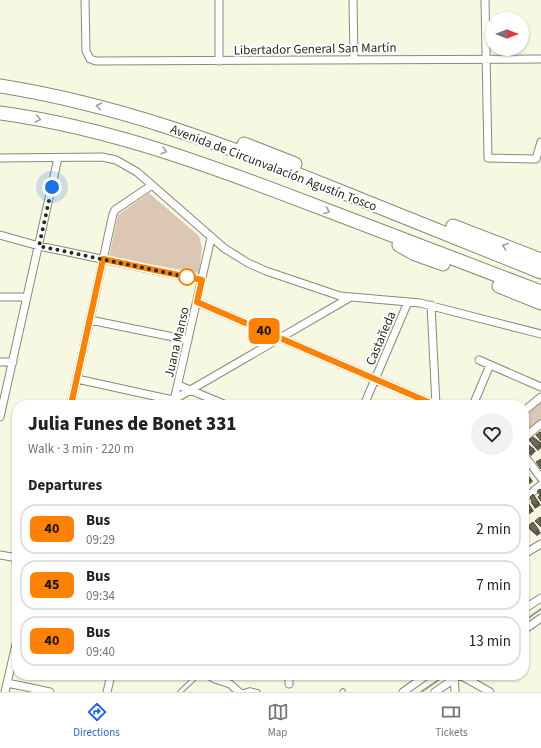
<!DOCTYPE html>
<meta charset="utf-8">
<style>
:root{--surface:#fff;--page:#f2f2f2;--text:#222;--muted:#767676;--line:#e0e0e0;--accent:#2563eb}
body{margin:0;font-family:"Source Sans 3",sans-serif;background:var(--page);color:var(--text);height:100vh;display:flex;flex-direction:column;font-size:15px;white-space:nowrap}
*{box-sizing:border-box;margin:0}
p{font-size:13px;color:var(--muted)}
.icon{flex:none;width:22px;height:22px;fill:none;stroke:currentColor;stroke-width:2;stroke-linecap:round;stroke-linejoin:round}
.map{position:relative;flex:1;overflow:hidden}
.panel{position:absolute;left:12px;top:400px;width:517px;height:280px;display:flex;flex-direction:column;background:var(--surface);border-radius:16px;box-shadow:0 1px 3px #0004}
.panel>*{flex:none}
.badge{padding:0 8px;border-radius:6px;font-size:14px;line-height:26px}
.needle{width:26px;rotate:90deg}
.tools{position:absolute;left:485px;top:12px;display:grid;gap:8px}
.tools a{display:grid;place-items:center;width:44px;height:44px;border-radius:50%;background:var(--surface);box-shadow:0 1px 3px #0004;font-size:20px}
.you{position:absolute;width:20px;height:20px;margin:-10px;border:3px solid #fff;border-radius:50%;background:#1a73e8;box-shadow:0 0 0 6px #1a73e833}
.map>.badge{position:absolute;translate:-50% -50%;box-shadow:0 0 0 2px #fff}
h2{padding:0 16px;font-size:15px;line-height:36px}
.round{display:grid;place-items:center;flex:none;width:42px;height:42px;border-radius:21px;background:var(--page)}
.head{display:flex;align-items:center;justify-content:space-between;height:68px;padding:0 16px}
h1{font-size:19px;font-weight:800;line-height:30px}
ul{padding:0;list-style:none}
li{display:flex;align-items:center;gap:12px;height:50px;margin:0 8px 6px;padding:0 8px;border:2px solid var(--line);border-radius:16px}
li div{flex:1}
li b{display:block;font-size:15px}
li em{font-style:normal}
li .badge{min-width:44px;font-weight:700;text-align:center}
.menu{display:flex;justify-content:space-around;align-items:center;height:56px;border-top:1px solid var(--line);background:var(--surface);font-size:11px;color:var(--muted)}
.menu a{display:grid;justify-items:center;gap:2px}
.menu .selected{color:var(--accent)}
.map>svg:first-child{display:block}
.green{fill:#dbc7b3}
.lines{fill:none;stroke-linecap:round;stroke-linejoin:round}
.stream{stroke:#85a18a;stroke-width:2}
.service-casing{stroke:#898a75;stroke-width:5.5}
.minor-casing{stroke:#898a75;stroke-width:9}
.motorway-casing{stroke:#898a75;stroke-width:15}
.service{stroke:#fff;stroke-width:3.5}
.minor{stroke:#fff;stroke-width:7}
.motorway{stroke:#fff;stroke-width:13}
.wall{fill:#5f5949}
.building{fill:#6f6855;stroke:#4e493c}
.oneway{stroke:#9f9f9b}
.line-casing{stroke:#fff;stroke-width:9}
.line{stroke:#ff8100;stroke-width:6}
.walk{stroke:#292921;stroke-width:4;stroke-dasharray:0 7.2}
.stop-dot{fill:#fff;stroke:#ff8100;stroke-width:2}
.labels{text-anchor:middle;stroke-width:4;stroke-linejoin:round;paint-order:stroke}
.street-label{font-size:13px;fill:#292921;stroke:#fff}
</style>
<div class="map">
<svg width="541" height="692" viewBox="0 0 541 692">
<rect width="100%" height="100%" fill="#f7f8e2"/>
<path class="green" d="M 149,193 L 199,236 L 202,248 L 199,273 L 109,257 L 118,215 Z
M 541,401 L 541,421 L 524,435 L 524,414 Z"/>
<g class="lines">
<path class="stream" d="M 524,621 L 541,609
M 421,692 L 446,675"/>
<g class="service-casing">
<path id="service" d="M 180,692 L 198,675
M 243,692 L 250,690 L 258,692
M 342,692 L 343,691"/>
</g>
<g class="minor-casing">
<path id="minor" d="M 85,0 L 86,51 L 90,59 L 96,61 L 541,59
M 219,0 L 219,61
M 353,0 L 354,59
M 485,0 L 488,158 L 536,159 L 541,142
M 0,158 L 102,157 L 116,160 L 137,172 L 224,248 L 248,263 L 266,271 L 340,296 L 420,303 L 541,334
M 0,235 L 39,246 L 202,280
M 0,297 L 27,297
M 197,302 L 435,405
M 431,305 L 436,405
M 90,320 L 188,340
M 479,360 L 541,387
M 0,362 L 13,362
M 77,379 L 168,399 L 175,399 L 349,298
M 178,385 L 226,405
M 71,405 L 113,214 L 115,210 L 152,185
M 173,405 L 211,238
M 364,405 L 408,302
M 473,405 L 490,365
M 524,411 L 541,397
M 0,417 L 58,158
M 524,438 L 541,424
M 524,455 L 541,478
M 524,499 L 541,485
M 524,554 L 541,544
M 0,555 L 17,558
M 524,609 L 541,598
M 524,630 L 541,618
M 208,675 L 215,679 L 230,684 L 239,692
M 289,675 L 289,684
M 454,675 L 455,692
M 460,675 L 490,692
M 7,683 L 50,692
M 5,692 L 17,640
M 107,692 L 111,675
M 403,692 L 427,675
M 435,692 L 460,675"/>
</g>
<g class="motorway-casing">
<path id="motorway" d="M 0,86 C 119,105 226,145 337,190 C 405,217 473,245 541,272
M 0,113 C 111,128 217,168 321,208 C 394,236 468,264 541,292
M 244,144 L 295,164
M 453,226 L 541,260
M 399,245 L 415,254 L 443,264
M 499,286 L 541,303"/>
</g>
<use href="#service" class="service"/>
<use href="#minor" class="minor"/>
<use href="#motorway" class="motorway"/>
</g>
<path class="wall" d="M 531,443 L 541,443 L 541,448 L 538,451 Z
M 524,448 L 534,449 L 536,451 L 531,456 Z
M 524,471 L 533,481 L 530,484 L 524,480 Z
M 524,484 L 526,487 L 524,489 Z
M 533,494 L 541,505 L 535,509 L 531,502 L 532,501 Z
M 526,500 L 534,511 L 528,515 L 524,508 L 525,507 Z
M 524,512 L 527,517 L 524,519 Z
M 533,522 L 541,533 L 537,536 L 529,529 L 528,526 Z"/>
<path class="building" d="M 540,432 L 541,433 L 541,441 L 536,435 Z
M 533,437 L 541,443 L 536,448 L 529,440 Z
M 526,443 L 534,449 L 529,454 L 524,448 L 524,444 Z
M 541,459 L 541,469 L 536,462 Z
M 524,471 L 531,479 L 528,482 L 524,479 Z
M 540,489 L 541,490 L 541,501 L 538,497 L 540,495 L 537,491 Z
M 533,494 L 539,503 L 534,506 L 531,502 L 532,501 L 530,497 Z
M 526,500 L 532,509 L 527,512 L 524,508 L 525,507 L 524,505 L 524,502 Z
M 540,517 L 541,518 L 541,527 L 535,521 Z
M 533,522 L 539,530 L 535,533 L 528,526 Z"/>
<defs><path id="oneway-chevron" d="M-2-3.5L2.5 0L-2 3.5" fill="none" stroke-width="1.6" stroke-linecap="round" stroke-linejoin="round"/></defs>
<g class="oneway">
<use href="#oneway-chevron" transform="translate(99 106) rotate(-166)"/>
<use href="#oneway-chevron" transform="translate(38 119) rotate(11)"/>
<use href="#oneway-chevron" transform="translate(164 151) rotate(17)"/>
<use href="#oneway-chevron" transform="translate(327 211) rotate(21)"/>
<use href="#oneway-chevron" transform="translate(505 246) rotate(-160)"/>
</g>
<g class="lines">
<g class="line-casing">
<path id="line" d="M 71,405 L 103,259 L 202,280 L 197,302 L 435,405"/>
</g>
<use href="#line" class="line"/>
<path class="walk" d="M 52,187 L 39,246 L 187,277"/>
</g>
<circle class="stop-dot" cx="187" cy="277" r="8"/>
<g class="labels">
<g class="street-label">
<text transform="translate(315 48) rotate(-1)" y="5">Libertador General San Martín</text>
<text transform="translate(274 167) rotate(21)" y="5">Avenida de Circunvalación Agustín Tosco</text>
<text transform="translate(380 338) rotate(-67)" y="5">Castañeda</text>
<text transform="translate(176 342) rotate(-77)" y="5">Juana Manso</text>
</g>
</g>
</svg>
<div class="tools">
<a><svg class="needle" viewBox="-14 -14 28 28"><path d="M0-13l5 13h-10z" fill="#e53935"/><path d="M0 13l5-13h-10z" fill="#767676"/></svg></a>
</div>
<div class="you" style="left:52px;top:187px"></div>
<b class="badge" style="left:264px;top:331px;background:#ff8100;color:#111">40</b>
<section class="panel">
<div class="head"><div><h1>Julia Funes de Bonet 331</h1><p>Walk · 3 min · 220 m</p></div><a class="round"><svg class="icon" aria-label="heart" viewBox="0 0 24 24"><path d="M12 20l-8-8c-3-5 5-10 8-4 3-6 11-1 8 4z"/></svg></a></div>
<h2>Departures</h2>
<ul>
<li><span class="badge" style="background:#ff8100;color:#111">40</span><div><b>Bus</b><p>09:29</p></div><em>2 min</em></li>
<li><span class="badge" style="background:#ff8100;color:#111">45</span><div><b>Bus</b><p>09:34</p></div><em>7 min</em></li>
<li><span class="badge" style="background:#ff8100;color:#111">40</span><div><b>Bus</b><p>09:40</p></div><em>13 min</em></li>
</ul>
</section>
</div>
<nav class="menu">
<a class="selected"><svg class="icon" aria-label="directions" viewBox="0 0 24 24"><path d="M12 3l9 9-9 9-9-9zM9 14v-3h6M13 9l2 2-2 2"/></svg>Directions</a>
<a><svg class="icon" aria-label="map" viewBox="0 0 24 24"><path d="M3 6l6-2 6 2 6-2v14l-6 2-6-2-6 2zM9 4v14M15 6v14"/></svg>Map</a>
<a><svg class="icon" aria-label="tickets" viewBox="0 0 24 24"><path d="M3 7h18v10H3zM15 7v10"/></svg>Tickets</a>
</nav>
